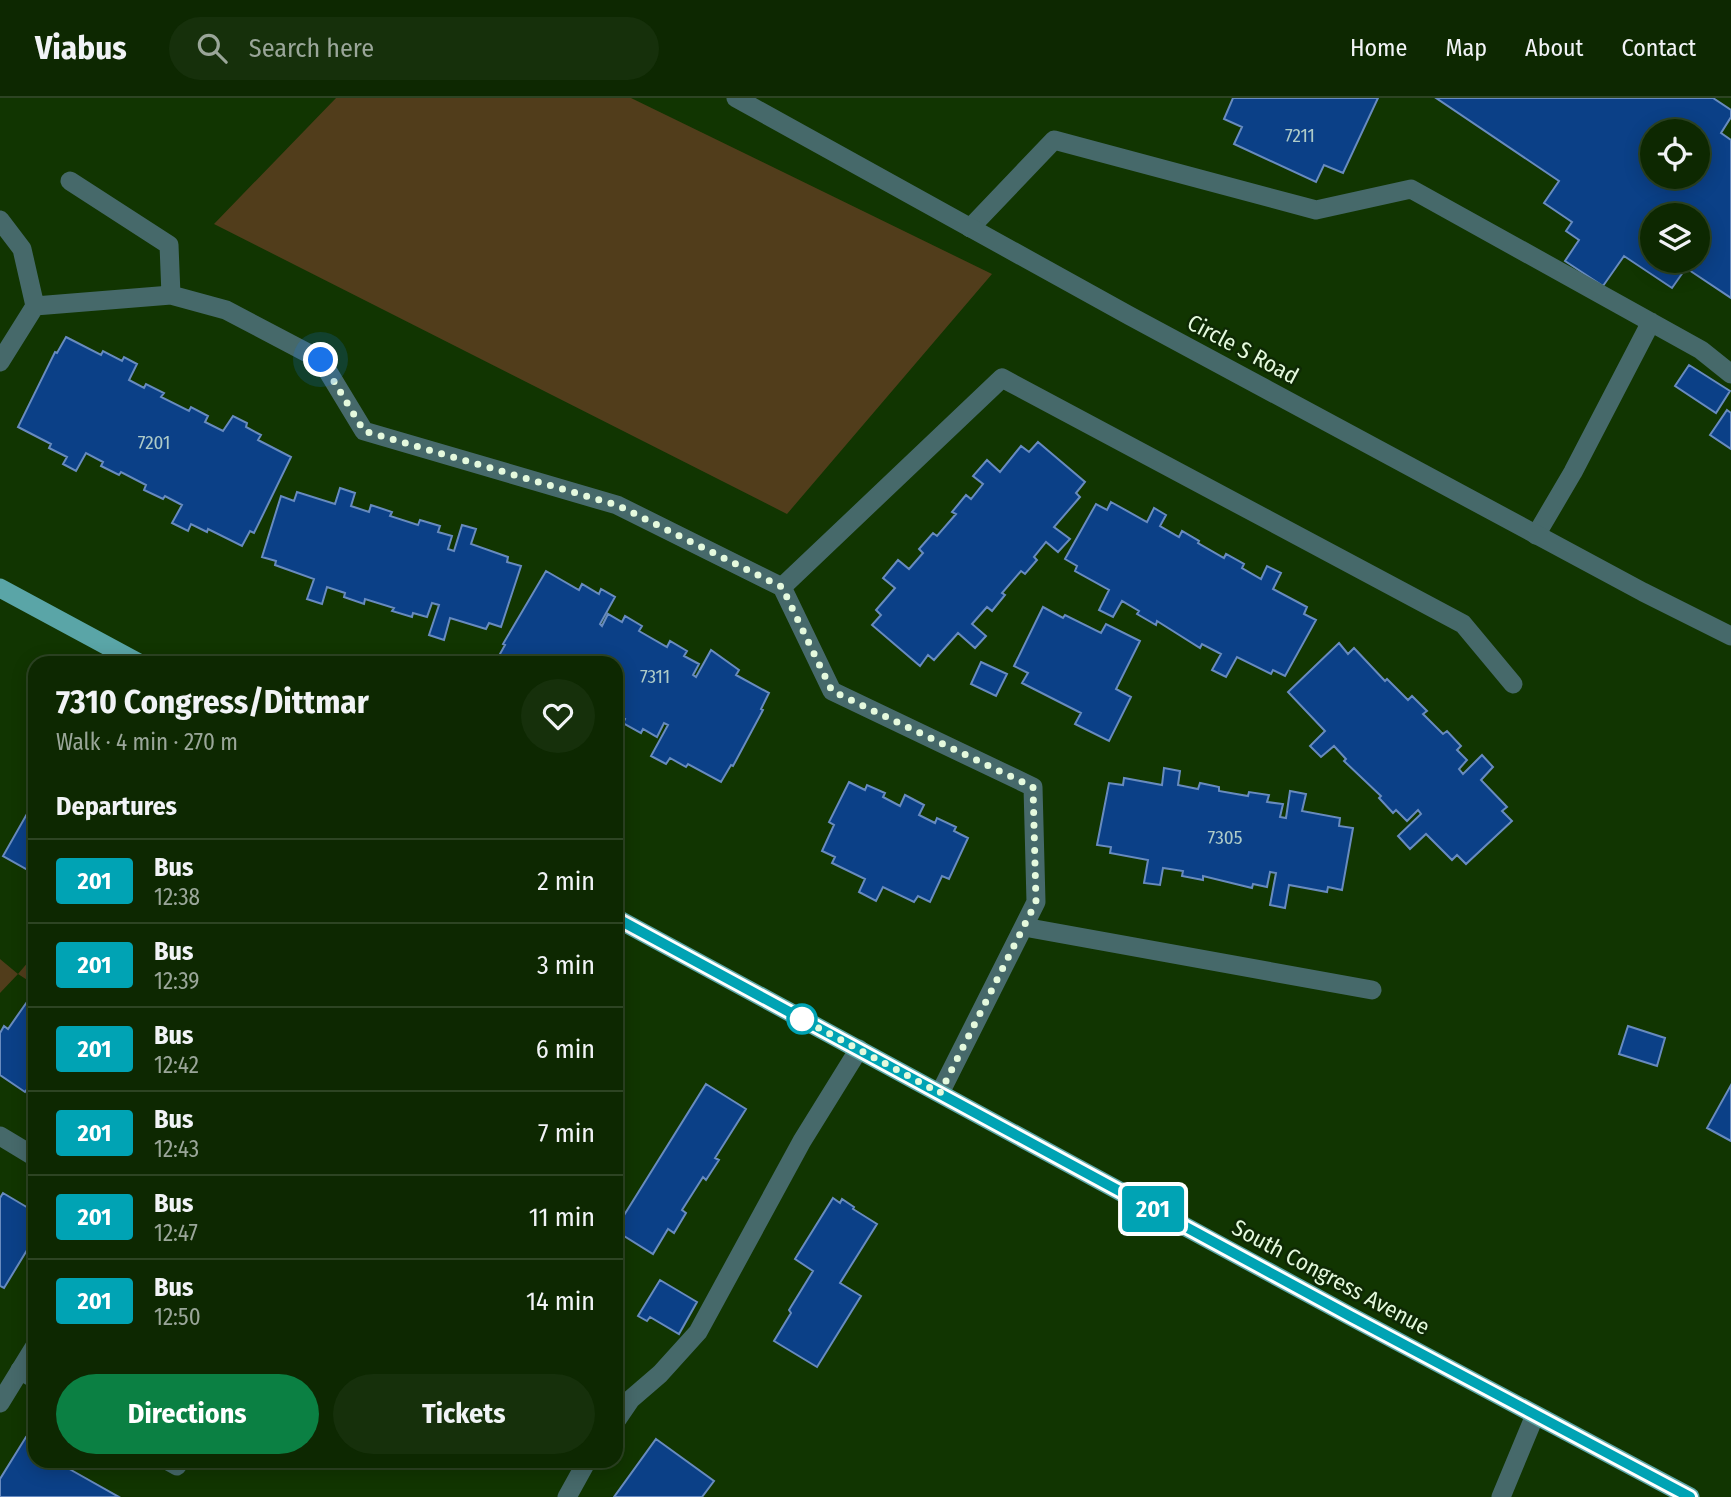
<!DOCTYPE html>
<meta charset="utf-8">
<style>
:root{--surface:#0d2801;--page:#16300b;--text:#f1f3f6;--muted:#9aa699;--line:#2d4423;--accent:#0b8043}
body{margin:0;font-family:"Fira Sans Condensed",sans-serif;background:var(--page);color:var(--text);height:100vh;display:flex;flex-direction:column;font-size:26px;white-space:nowrap}
*{box-sizing:border-box;margin:0}
p{font-size:23px;color:var(--muted)}
.icon{flex:none;width:38px;height:38px;fill:none;stroke:currentColor;stroke-width:2;stroke-linecap:round;stroke-linejoin:round}
.map{position:relative;flex:1;overflow:hidden}
.drawer{position:absolute;left:28px;top:558px;width:595px;height:812px;display:flex;flex-direction:column;background:var(--surface);border-radius:21px;box-shadow:0 4px 18px #0003,0 0 0 2px var(--line)}
.drawer>*{flex:none}
.badge{padding:0 14px;border-radius:5px;font-size:24px;line-height:46px}
.controls{position:absolute;left:1640px;top:21px;display:grid;gap:14px}
.controls a{display:grid;place-items:center;width:70px;height:70px;border-radius:50%;background:var(--surface);box-shadow:0 4px 18px #0003,0 0 0 2px var(--line);font-size:35px}
.you{position:absolute;width:35px;height:35px;margin:-18px;border:5px solid #fff;border-radius:50%;background:#1a73e8;box-shadow:0 0 0 10px #1a73e833}
.map>.badge{position:absolute;translate:-50% -50%;box-shadow:0 0 0 4px #fff}
h2{padding:0 28px;font-size:26px;line-height:63px}
.round{display:grid;place-items:center;flex:none;width:74px;height:74px;border-radius:37px;background:var(--page)}
.headline{display:flex;align-items:center;justify-content:space-between;height:119px;padding:0 28px}
h1{font-size:33px;font-weight:700;line-height:52px}
.primary-button{display:flex;gap:14px;margin-top:auto;padding:14px 28px}
.primary-button a{flex:1;height:80px;border-radius:42px;background:var(--accent);color:#fff;font-size:28px;font-weight:700;line-height:80px;text-align:center}
.primary-button a+a{background:var(--page);color:var(--text)}
ul{padding:0;list-style:none}
li{display:flex;align-items:center;gap:21px;height:84px;padding:0 28px;border-top:2px solid var(--line)}
li div{flex:1}
li b{display:block;font-size:26px}
li em{font-style:normal}
li .badge{min-width:77px;font-weight:700;text-align:center}
header{display:flex;align-items:center;gap:42px;box-sizing:border-box;height:98px;padding:0 35px;background:var(--surface);border-bottom:2px solid var(--line)}
header strong{font-size:33px}
nav{display:flex;gap:38px;margin-inline-start:auto;font-size:24px}
.search{width:490px;height:63px;background:var(--page);display:flex;align-items:center;gap:18px;box-sizing:border-box;padding:0 24px;border-radius:38px;color:var(--muted);font-size:26px}
.map>svg:first-child{display:block}
.green{fill:#513d1b}
.building{fill:#0b4087;stroke:#688bbf;stroke-width:2;fill-rule:evenodd}
.lines{fill:none;stroke-linecap:round;stroke-linejoin:round}
.service{stroke:#46696a;stroke-width:19}
.minor{stroke:#46696a;stroke-width:19}
.tertiary{stroke:#46696a;stroke-width:19}
.primary{stroke:#5aa5a7;stroke-width:19}
.line-casing{stroke:#fff;stroke-width:16}
.line{stroke:#00a3b4;stroke-width:10}
.walk{stroke:#e4f9dd;stroke-width:7;stroke-dasharray:0 12.6}
.stop-dot{fill:#fff;stroke:#00a3b4;stroke-width:3.5}
.labels{text-anchor:middle;stroke-width:5;stroke-linejoin:round;paint-order:stroke}
.number-label{font-size:19px;fill:#aecbc8}
.street-label{font-size:23px;fill:#e4f9dd;stroke:#0e2904}
</style>
<header>
<strong>Viabus</strong>
<div class="search"><svg class="icon" aria-label="search" viewBox="0 0 24 24"><circle cx="10" cy="10" r="6"/><path d="M15 15l6 6"/></svg>Search here</div>
<nav><a>Home</a><a>Map</a><a>About</a><a>Contact</a></nav>
</header>
<div class="map">
<svg width="1731" height="1399" viewBox="0 0 1731 1399">
<rect width="100%" height="100%" fill="#113501"/>
<path class="green" d="M 336,0 L 631,0 L 992,176 L 787,416 L 214,126 Z
M 35,856 L 35,887 L 18,876 L 0,895 L 0,861 L 18,876 Z"/>
<path class="building" d="M 1233,0 L 1378,0 L 1343,75 L 1324,67 L 1316,84 L 1234,46 L 1242,29 L 1224,21 Z
M 1436,0 L 1713,0 L 1731,12 L 1731,19 L 1721,35 L 1731,42 L 1731,200 L 1686,170 L 1672,190 L 1624,158 L 1603,188 L 1565,163 L 1579,142 L 1566,133 L 1572,124 L 1544,105 L 1559,83 ZM 1652,33 L 1698,33 L 1698,79 L 1652,79 ZM 1652,117 L 1698,117 L 1698,163 L 1652,163 Z
M 66,239 L 101,257 L 103,253 L 122,263 L 124,259 L 137,266 L 129,282 L 144,290 L 146,286 L 164,295 L 161,299 L 189,313 L 191,309 L 208,318 L 205,324 L 223,333 L 233,318 L 247,325 L 246,329 L 261,337 L 258,342 L 291,359 L 254,435 L 250,433 L 242,448 L 208,431 L 207,434 L 191,426 L 188,433 L 172,425 L 182,407 L 165,398 L 163,401 L 144,392 L 146,387 L 121,374 L 119,377 L 101,368 L 103,364 L 86,355 L 76,373 L 63,366 L 67,359 L 49,350 L 51,346 L 18,329 L 55,254 L 57,255 Z
M 1689,267 L 1730,293 L 1716,315 L 1675,288 Z
M 1727,312 L 1731,315 L 1731,351 L 1710,337 Z
M 1038,344 L 1085,384 L 1076,395 L 1080,399 L 1054,429 L 1070,441 L 1058,454 L 1046,444 L 1034,459 L 1037,462 L 1025,476 L 1021,473 L 1002,495 L 1005,497 L 992,513 L 987,509 L 972,526 L 986,538 L 975,550 L 958,535 L 934,562 L 928,557 L 920,568 L 872,527 L 881,517 L 876,512 L 895,490 L 883,480 L 898,462 L 909,471 L 923,455 L 919,451 L 933,435 L 937,438 L 956,416 L 952,414 L 966,397 L 971,401 L 983,386 L 973,378 L 987,362 L 1000,374 L 1021,348 L 1029,354 Z
M 340,390 L 355,395 L 351,408 L 369,414 L 371,407 L 392,414 L 390,418 L 418,427 L 420,422 L 440,428 L 438,434 L 452,438 L 448,451 L 454,453 L 462,427 L 476,431 L 471,446 L 508,459 L 507,464 L 521,468 L 501,529 L 489,525 L 486,531 L 450,520 L 444,542 L 429,537 L 439,507 L 432,505 L 427,519 L 413,515 L 412,519 L 392,513 L 394,510 L 365,501 L 364,506 L 344,499 L 345,495 L 327,489 L 322,506 L 307,501 L 314,481 L 275,467 L 276,463 L 262,459 L 281,398 L 294,403 L 297,394 L 335,406 Z
M 1111,404 L 1147,424 L 1154,410 L 1166,417 L 1160,428 L 1179,439 L 1182,433 L 1199,443 L 1198,445 L 1224,460 L 1226,456 L 1244,466 L 1242,470 L 1261,481 L 1267,468 L 1281,475 L 1273,491 L 1307,509 L 1304,516 L 1316,522 L 1285,578 L 1273,572 L 1271,576 L 1237,559 L 1226,579 L 1212,572 L 1221,556 L 1202,546 L 1200,550 L 1157,523 L 1156,527 L 1137,516 L 1139,513 L 1122,503 L 1113,519 L 1099,512 L 1109,492 L 1075,473 L 1077,468 L 1065,461 L 1096,406 L 1107,412 Z
M 546,473 L 579,492 L 582,486 L 599,496 L 601,491 L 615,499 L 600,526 L 602,528 L 608,516 L 622,524 L 625,518 L 642,528 L 639,533 L 667,549 L 670,543 L 687,553 L 684,558 L 699,566 L 693,577 L 696,579 L 711,552 L 739,572 L 736,577 L 769,595 L 761,611 L 763,612 L 733,668 L 731,667 L 721,684 L 688,666 L 686,669 L 670,660 L 666,666 L 651,658 L 668,627 L 664,625 L 657,639 L 643,631 L 641,635 L 623,625 L 625,621 L 616,616 L 616,565 L 500,565 L 496,563 L 505,547 L 503,546 Z
M 1043,509 L 1063,520 L 1065,517 L 1101,535 L 1106,526 L 1140,543 L 1116,591 L 1131,599 L 1109,643 L 1075,626 L 1081,615 L 1022,585 L 1028,575 L 1014,568 Z
M 1339,545 L 1348,556 L 1354,550 L 1385,583 L 1387,581 L 1408,602 L 1412,598 L 1427,613 L 1423,616 L 1443,636 L 1447,633 L 1461,648 L 1457,652 L 1467,662 L 1459,671 L 1463,676 L 1482,657 L 1493,669 L 1481,682 L 1507,709 L 1502,713 L 1512,723 L 1466,766 L 1457,757 L 1452,762 L 1426,736 L 1410,751 L 1398,738 L 1421,716 L 1418,712 L 1407,723 L 1396,712 L 1393,715 L 1379,700 L 1381,698 L 1344,663 L 1346,661 L 1334,648 L 1321,659 L 1310,648 L 1325,633 L 1288,594 Z
M 981,564 L 1007,576 L 996,598 L 971,586 Z
M 1164,670 L 1180,673 L 1178,687 L 1198,691 L 1200,685 L 1219,689 L 1219,693 L 1248,698 L 1249,694 L 1269,697 L 1267,704 L 1283,706 L 1280,719 L 1286,720 L 1290,693 L 1306,696 L 1302,713 L 1340,720 L 1339,728 L 1353,730 L 1342,792 L 1328,789 L 1327,794 L 1289,787 L 1285,810 L 1270,807 L 1276,775 L 1270,774 L 1267,789 L 1253,786 L 1252,790 L 1203,778 L 1203,782 L 1182,778 L 1183,773 L 1163,770 L 1160,787 L 1144,785 L 1148,762 L 1110,755 L 1111,749 L 1097,747 L 1109,685 L 1123,687 L 1124,680 L 1162,687 Z
M 849,684 L 865,692 L 867,687 L 885,695 L 883,699 L 900,708 L 905,697 L 924,707 L 919,717 L 935,725 L 937,720 L 956,729 L 954,733 L 968,740 L 949,781 L 942,778 L 930,804 L 918,798 L 914,804 L 883,789 L 876,803 L 859,794 L 865,781 L 832,765 L 835,759 L 822,753 L 834,727 L 829,724 Z
M 28,714 L 35,718 L 35,776 L 3,758 Z
M 29,901 L 35,905 L 35,995 L 28,990 L 25,994 L 0,977 L 0,935 L 4,928 L 8,931 Z
M 1628,928 L 1665,940 L 1657,968 L 1619,956 Z
M 706,986 L 746,1011 L 715,1060 L 719,1062 L 706,1082 L 703,1079 L 682,1112 L 686,1115 L 674,1135 L 668,1131 L 653,1156 L 616,1133 L 616,1130 Z
M 1731,987 L 1731,1043 L 1707,1030 Z
M 3,1095 L 35,1114 L 35,1139 L 4,1190 L 0,1188 L 0,1100 Z
M 833,1100 L 840,1105 L 842,1101 L 854,1109 L 853,1111 L 877,1126 L 840,1185 L 861,1198 L 817,1269 L 774,1243 L 791,1215 L 789,1212 L 813,1173 L 795,1161 Z
M 660,1182 L 697,1204 L 679,1236 L 650,1219 L 647,1223 L 638,1218 Z
M 26,1339 L 35,1344 L 35,1363 L 67,1363 L 64,1368 L 119,1399 L 0,1399 L 0,1381 Z
M 656,1341 L 714,1383 L 702,1399 L 614,1399 Z"/>
<g class="lines">
<path class="service" d="M 70,83 L 169,147 L 171,197
M 0,122 L 22,151 L 35,208 L 171,197 L 226,212 L 321,262 L 364,333 L 617,407 L 782,489 L 832,593 L 1033,689 L 1036,804 L 940,995
M 970,130 L 1054,42 L 1316,112 L 1411,91 L 1701,252 L 1731,276
M 0,264 L 35,208
M 1536,437 L 1573,374 L 1651,224
M 782,489 L 1002,280 L 1463,526 L 1513,586
M 1024,829 L 1372,892
M 616,1323 L 631,1301 L 660,1276 L 698,1234 L 802,1043 L 859,951
M 567,1399 L 587,1363"/>
<path class="minor" d="M 736,0 L 1130,218 L 1643,494 L 1731,538
M 0,1038 L 35,1059
M 20,1272 L 35,1281
M 168,1363 L 177,1368
M 1501,1399 L 1535,1317"/>
<path class="tertiary" d="M 0,1305 L 35,1248"/>
<path class="primary" d="M 0,490 L 139,565
M 616,820 L 1350,1218 L 1690,1399"/>
</g>
<g class="lines">
<g class="line-casing">
<path id="line" d="M 616,820 L 1350,1218 L 1690,1399"/>
</g>
<use href="#line" class="line"/>
<path class="walk" d="M 321,262 L 364,333 L 617,407 L 782,489 L 832,593 L 1033,689 L 1036,804 L 940,995 L 802,921"/>
</g>
<circle class="stop-dot" cx="802" cy="921" r="14"/>
<g class="labels">
<g class="number-label">
<text x="1300" y="44">7211</text>
<text x="154" y="351">7201</text>
<text x="655" y="585">7311</text>
<text x="1225" y="746">7305</text>
</g>
<g class="street-label">
<text transform="translate(1243 251) rotate(28)" y="8">Circle S Road</text>
<text transform="translate(1331 1179) rotate(28)" y="8">South Congress Avenue</text>
</g>
</g>
</svg>
<div class="controls">
<a><svg class="icon" aria-label="locate" viewBox="0 0 24 24"><circle cx="12" cy="12" r="6"/><path d="M12 2v4M12 18v4M2 12h4M18 12h4"/></svg></a>
<a><svg class="icon" aria-label="layers" viewBox="0 0 24 24"><path d="M12 4l9 5-9 5-9-5zM3 14l9 5 9-5"/></svg></a>
</div>
<div class="you" style="left:321px;top:262px"></div>
<b class="badge" style="left:1153px;top:1111px;background:#00a3b4;color:#fff">201</b>
<section class="drawer">
<div class="headline"><div><h1>7310 Congress/Dittmar</h1><p>Walk · 4 min · 270 m</p></div><a class="round"><svg class="icon" aria-label="heart" viewBox="0 0 24 24"><path d="M12 20l-8-8c-3-5 5-10 8-4 3-6 11-1 8 4z"/></svg></a></div>
<h2>Departures</h2>
<ul>
<li><span class="badge" style="background:#00a3b4;color:#fff">201</span><div><b>Bus</b><p>12:38</p></div><em>2 min</em></li>
<li><span class="badge" style="background:#00a3b4;color:#fff">201</span><div><b>Bus</b><p>12:39</p></div><em>3 min</em></li>
<li><span class="badge" style="background:#00a3b4;color:#fff">201</span><div><b>Bus</b><p>12:42</p></div><em>6 min</em></li>
<li><span class="badge" style="background:#00a3b4;color:#fff">201</span><div><b>Bus</b><p>12:43</p></div><em>7 min</em></li>
<li><span class="badge" style="background:#00a3b4;color:#fff">201</span><div><b>Bus</b><p>12:47</p></div><em>11 min</em></li>
<li><span class="badge" style="background:#00a3b4;color:#fff">201</span><div><b>Bus</b><p>12:50</p></div><em>14 min</em></li>
</ul>
<div class="primary-button"><a>Directions</a><a>Tickets</a></div>
</section>
</div>
